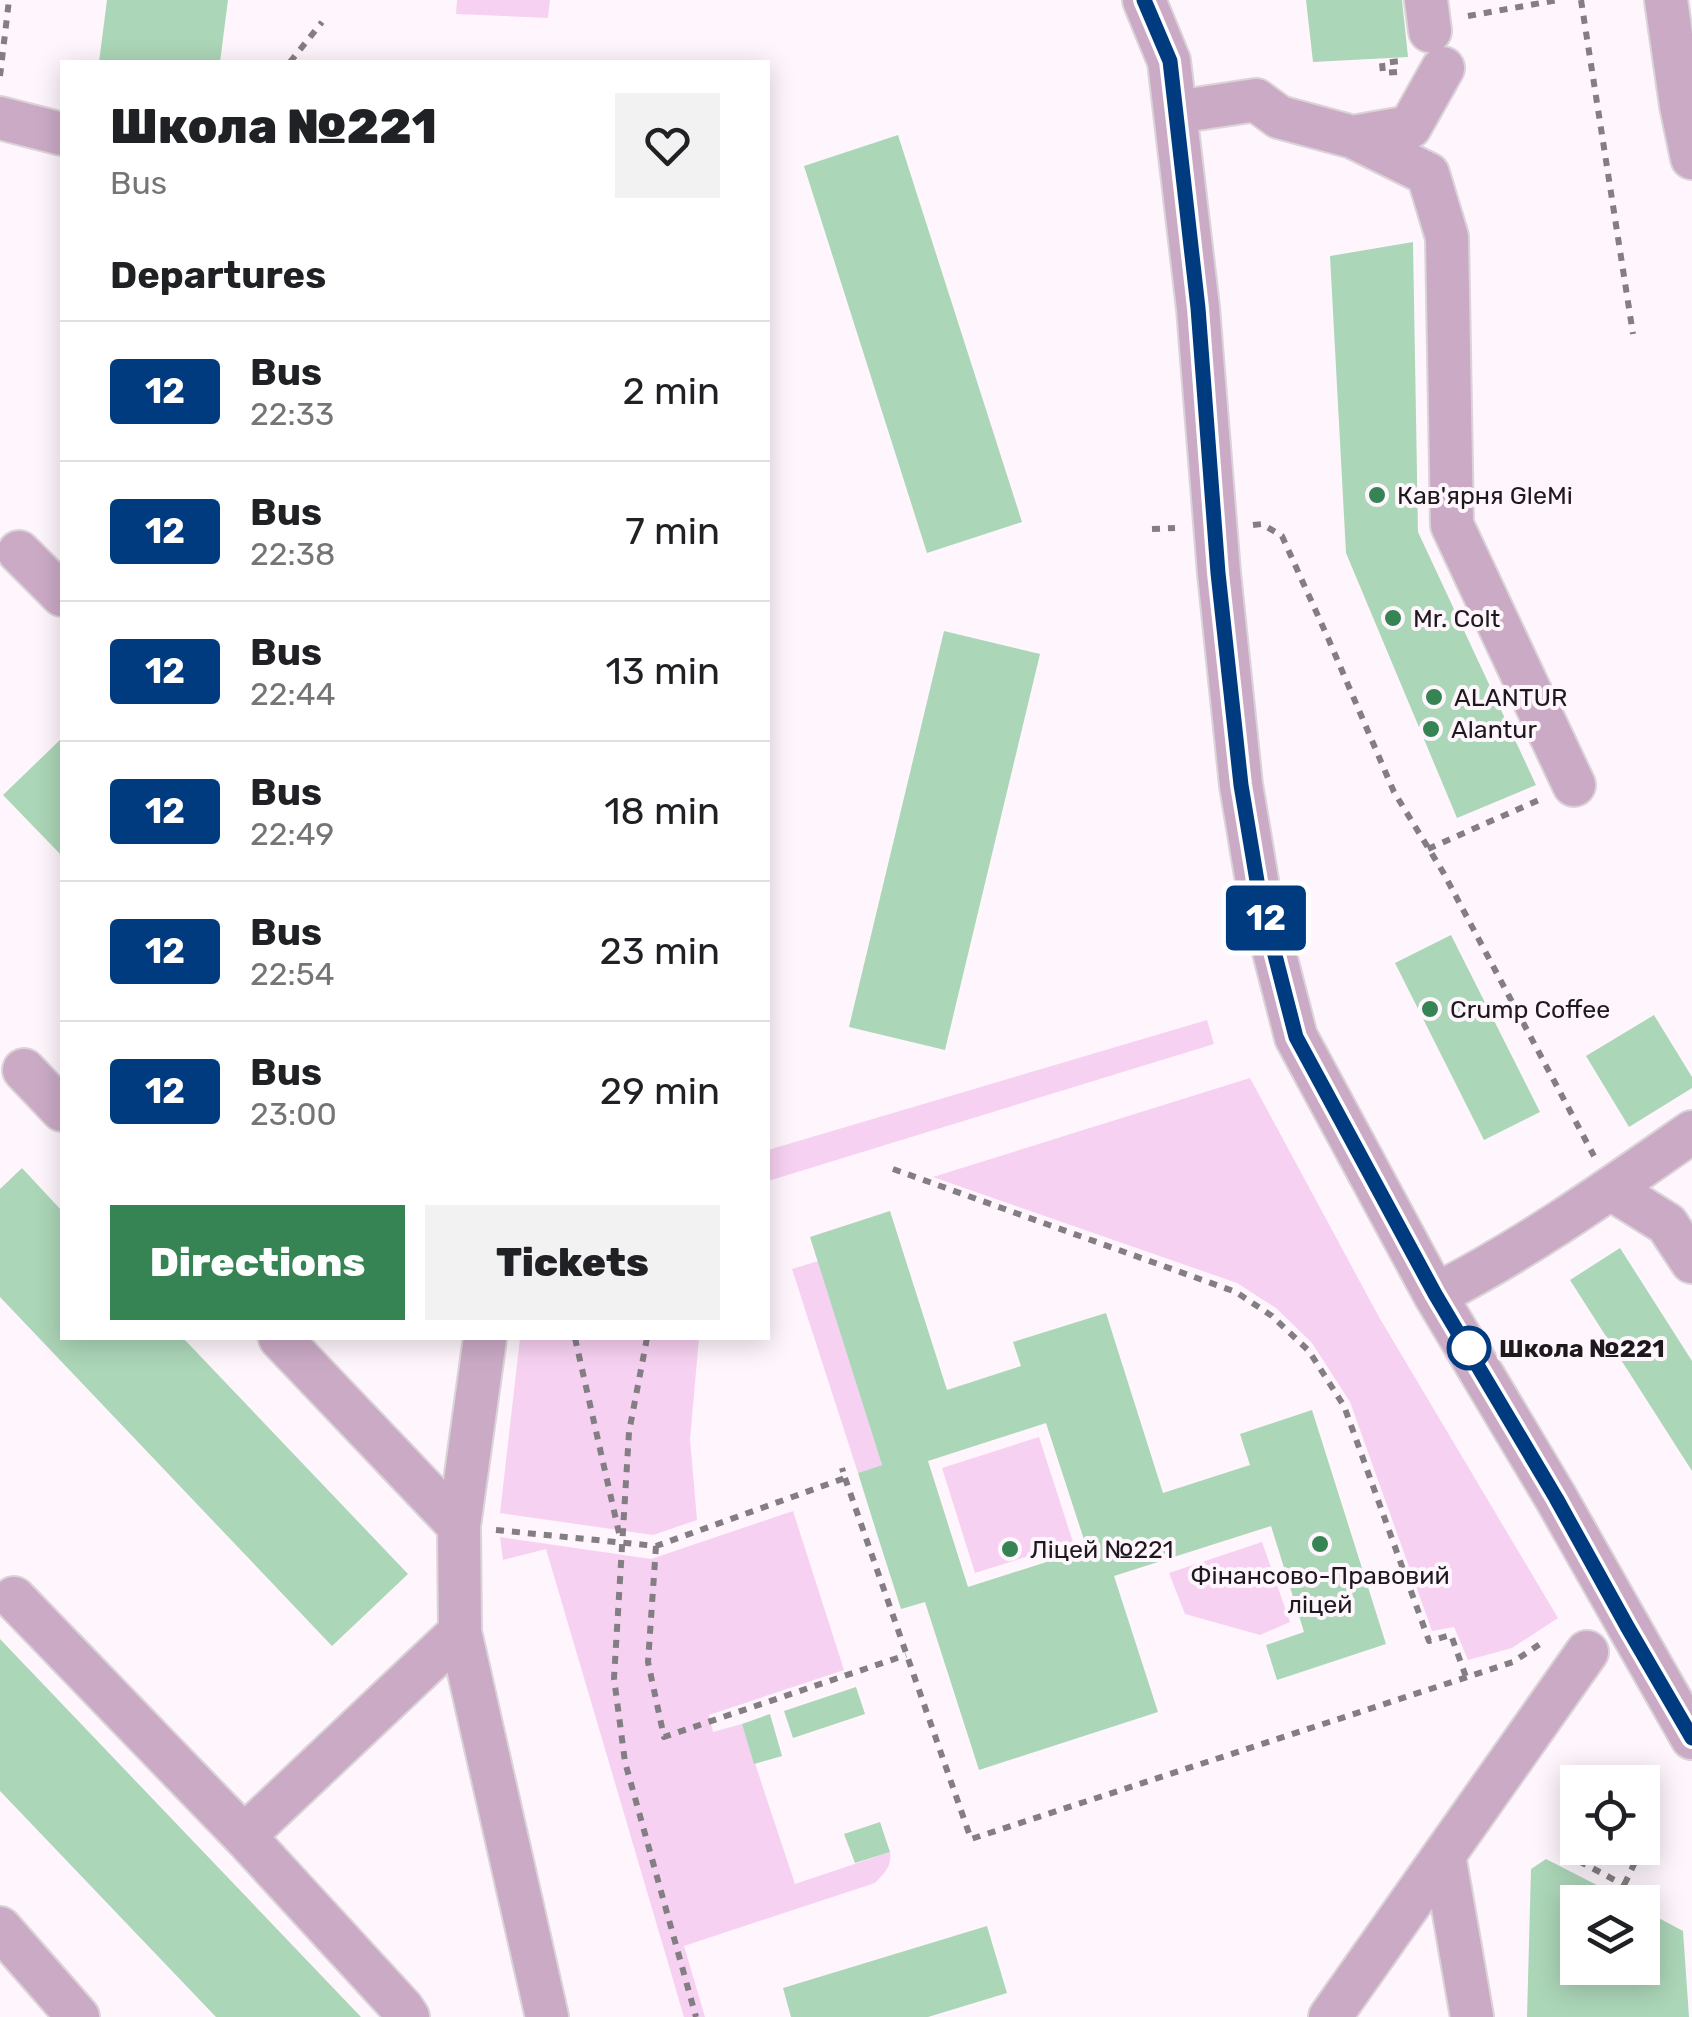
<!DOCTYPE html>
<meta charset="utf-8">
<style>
:root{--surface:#fff;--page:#f2f2f2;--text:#202124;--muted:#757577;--line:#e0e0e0;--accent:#368454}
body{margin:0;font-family:Rubik,sans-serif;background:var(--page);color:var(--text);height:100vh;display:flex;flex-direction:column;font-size:38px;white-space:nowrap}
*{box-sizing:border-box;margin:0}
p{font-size:32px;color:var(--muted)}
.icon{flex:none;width:55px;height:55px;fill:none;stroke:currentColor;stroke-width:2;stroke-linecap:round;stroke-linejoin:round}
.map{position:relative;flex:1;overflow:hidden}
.sheet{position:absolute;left:60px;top:60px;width:710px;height:1280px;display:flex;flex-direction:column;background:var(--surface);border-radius:0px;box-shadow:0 5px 25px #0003}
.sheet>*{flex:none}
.badge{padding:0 20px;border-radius:8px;font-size:35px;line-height:65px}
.buttons{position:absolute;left:1560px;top:1765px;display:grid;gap:20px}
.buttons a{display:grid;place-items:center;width:100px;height:100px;border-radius:0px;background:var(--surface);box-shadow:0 5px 25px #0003;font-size:50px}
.map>.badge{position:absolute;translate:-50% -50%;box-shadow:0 0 0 5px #fff}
h2{padding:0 50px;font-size:38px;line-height:90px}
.round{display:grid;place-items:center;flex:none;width:105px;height:105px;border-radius:0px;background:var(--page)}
.summary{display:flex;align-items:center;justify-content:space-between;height:170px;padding:0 50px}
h1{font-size:48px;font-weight:800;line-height:75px}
.action{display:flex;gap:20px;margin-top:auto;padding:20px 50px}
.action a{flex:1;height:115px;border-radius:0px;background:var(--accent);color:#fff;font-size:40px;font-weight:800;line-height:115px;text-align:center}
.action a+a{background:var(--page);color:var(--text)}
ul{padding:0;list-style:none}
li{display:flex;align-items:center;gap:30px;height:140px;padding:0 50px;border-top:2px solid var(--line)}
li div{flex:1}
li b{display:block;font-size:38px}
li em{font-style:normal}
li .badge{min-width:110px;font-weight:700;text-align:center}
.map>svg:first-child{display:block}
.green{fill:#f7d1f1}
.building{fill:#acd6b8;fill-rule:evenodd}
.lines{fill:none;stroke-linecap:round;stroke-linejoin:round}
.minor-casing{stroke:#dad3d8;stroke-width:46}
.path{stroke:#837e83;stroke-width:6;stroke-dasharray:8 8;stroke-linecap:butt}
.minor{stroke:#cbaac6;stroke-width:42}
.line-casing{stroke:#fff;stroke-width:22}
.line{stroke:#003b80;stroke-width:15}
.poi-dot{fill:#368454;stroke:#fef6fc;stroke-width:4}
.stop-dot{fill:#fff;stroke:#003b80;stroke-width:5}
.labels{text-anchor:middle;stroke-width:8;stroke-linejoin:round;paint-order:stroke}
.poi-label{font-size:25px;fill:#1d191d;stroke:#fef6fc;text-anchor:start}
.stop-label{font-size:25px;font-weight:bold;fill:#1d191d;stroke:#fef6fc;text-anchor:start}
</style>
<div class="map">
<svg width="1692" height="2017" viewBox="0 0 1692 2017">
<rect width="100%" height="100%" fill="#fef6fc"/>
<path class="green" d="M 457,0 L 550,0 L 548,18 L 456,14 Z
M 1207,1020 L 1214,1044 L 768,1181 L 768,1150 Z
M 1250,1078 L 1379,1317 L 1558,1618 L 1512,1648 L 1468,1660 L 1454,1627 L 1432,1631 L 1350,1402 L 1312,1343 L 1276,1308 L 1237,1283 L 933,1177 Z
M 818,1261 L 882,1465 L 858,1473 L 792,1269 Z
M 520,1338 L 699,1338 L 690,1439 L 697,1520 L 653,1535 L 500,1513 Z
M 1039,1437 L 1073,1542 L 975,1573 L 942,1468 Z
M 793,1511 L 844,1670 L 709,1715 L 713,1732 L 742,1724 L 795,1884 L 890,1852 C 892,1866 885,1873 875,1883 L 684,1946 L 705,2017 L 684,2017 L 546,1549 L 503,1560 L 500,1537 L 651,1559 Z
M 1262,1542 L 1290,1622 L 1260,1635 L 1185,1614 L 1169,1573 Z"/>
<path class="building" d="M 107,0 L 228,0 L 220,62 L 99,62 Z
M 1306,0 L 1402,0 L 1408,57 L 1313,62 Z
M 898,135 L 1022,522 L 927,553 L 804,166 Z
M 1413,242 L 1418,532 L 1536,785 L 1457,818 L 1346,553 L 1330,256 Z
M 944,631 L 1040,654 L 945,1050 L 849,1027 Z
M 62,738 L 62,856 L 3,795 Z
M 1451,935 L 1540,1112 L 1484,1140 L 1395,963 Z
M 1654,1015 L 1692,1077 L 1692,1088 L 1629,1127 L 1586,1056 Z
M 22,1168 L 62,1211 L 62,1338 L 183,1338 L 408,1574 L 332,1646 L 0,1297 L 0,1189 Z
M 890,1211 L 947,1390 L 1021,1366 L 1013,1342 L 1106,1313 L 1163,1493 L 1250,1465 L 1240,1434 L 1312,1410 L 1386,1644 L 1277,1680 L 1266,1645 L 1304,1632 L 1271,1526 L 1114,1576 L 1158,1712 L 979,1770 L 925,1602 L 901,1609 L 877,1534 L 858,1473 L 882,1465 L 810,1237 ZM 1046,1423 L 1087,1549 L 968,1587 L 928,1461 Z
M 1620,1248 L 1692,1361 L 1692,1471 L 1570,1280 Z
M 0,1639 L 361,2017 L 216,2017 L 0,1791 Z
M 856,1687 L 865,1714 L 793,1738 L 784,1711 Z
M 770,1714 L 782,1756 L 754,1764 L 742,1724 Z
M 880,1822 L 890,1852 L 855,1863 L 844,1834 Z
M 1546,1859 L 1630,1902 L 1578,1902 L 1578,1968 L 1642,1968 L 1642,1909 L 1683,1931 L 1689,2017 L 1527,2017 L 1531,1869 Z
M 987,1926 L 1007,1993 L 928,2017 L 791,2017 L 783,1988 Z"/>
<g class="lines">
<g class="minor-casing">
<path id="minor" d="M 1144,0 L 1169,61 L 1198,308 L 1219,573 L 1241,785 L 1259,893 L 1296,1037 L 1435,1295 L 1556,1498 L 1692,1738
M 1426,0 L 1430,31
M 1666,0 L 1681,105 L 1692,158
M 1176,112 L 1256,100 L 1279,117 L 1353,137 L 1410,127 L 1443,68
M 0,118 L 62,134
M 1353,137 L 1428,174 L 1447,237 L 1452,525 L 1574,785
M 19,552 L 62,595
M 24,1070 L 62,1110
M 1611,1189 L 1667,1224 L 1692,1262
M 1435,1295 C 1526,1249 1609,1190 1692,1132
M 280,1338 L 459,1526
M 485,1338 L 459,1526 L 460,1632 L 547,2017
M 14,1598 L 244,1836 L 402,2008 L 408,2017
M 244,1836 L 460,1632
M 1444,1855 L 1472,2017
M 0,1928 L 78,2017
M 1330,2017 L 1587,1652"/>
</g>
<path class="path" d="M 1581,0 L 1633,334
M 1468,16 L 1558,0
M 290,62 L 322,22
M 1397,72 L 1383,73 L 1382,63 L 1401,61
M 0,76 L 9,0
M 1253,525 L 1262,524 L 1282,536 L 1328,638 L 1394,792 L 1443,872 L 1594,1156
M 1152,529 L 1175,528
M 1428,849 L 1541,799
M 893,1169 L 1236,1292 L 1272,1316 L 1309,1351 L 1344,1406 L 1429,1641 L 1451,1635 L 1466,1677
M 575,1338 L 619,1533
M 647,1338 L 629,1432 L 614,1678 L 625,1762 L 696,2017
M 845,1478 L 971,1839 L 1513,1662 L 1543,1642
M 496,1530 L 656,1546 L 845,1478 L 842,1468
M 656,1546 L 648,1662 L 664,1737 L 906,1655
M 1584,1848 L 1577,1860 L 1624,1885
M 1607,1848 L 1635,1862 L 1619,1896"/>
<use href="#minor" class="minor"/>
</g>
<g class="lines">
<g class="line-casing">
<path id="line" d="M 1144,0 L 1170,61 L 1198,308 L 1218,573 L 1241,785 L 1259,893 L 1296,1037 L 1435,1294 L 1556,1498 L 1628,1628 L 1692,1738"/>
</g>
<use href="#line" class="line"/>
</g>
<g class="poi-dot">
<circle cx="1377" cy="495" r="10"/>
<circle cx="1393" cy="618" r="10"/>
<circle cx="1434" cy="697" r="10"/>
<circle cx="1431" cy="729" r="10"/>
<circle cx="1430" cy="1009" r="10"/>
<circle cx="1320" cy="1544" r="10"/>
<circle cx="1010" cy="1549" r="10"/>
</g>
<circle class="stop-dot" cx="1469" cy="1348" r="20"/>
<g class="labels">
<g class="poi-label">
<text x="1397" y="504">Кав'ярня GleMi</text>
<text x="1413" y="627">Mr. Colt</text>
<text x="1454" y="706">ALANTUR</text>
<text x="1451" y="738">Alantur</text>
<text x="1450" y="1018">Crump Coffee</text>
<text x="1030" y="1558">Ліцей №221</text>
<text x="1320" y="1584" text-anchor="middle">Фінансово-Правовий<tspan x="1320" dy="29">ліцей</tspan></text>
</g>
<g class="stop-label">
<text x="1499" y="1357">Школа №221</text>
</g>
</g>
</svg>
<div class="buttons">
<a><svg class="icon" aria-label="locate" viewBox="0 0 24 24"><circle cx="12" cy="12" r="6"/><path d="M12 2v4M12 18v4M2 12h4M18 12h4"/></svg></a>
<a><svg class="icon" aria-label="layers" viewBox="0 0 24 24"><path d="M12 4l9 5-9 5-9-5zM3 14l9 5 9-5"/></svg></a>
</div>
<b class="badge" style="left:1266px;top:918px;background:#003b80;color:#fff">12</b>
<section class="sheet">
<div class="summary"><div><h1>Школа №221</h1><p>Bus</p></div><a class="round"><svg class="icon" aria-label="heart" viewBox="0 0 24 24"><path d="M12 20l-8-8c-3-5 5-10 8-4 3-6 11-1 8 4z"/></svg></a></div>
<h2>Departures</h2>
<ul>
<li><span class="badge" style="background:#003b80;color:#fff">12</span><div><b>Bus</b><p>22:33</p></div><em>2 min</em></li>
<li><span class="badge" style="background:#003b80;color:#fff">12</span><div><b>Bus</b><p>22:38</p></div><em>7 min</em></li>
<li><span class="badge" style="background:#003b80;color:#fff">12</span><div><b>Bus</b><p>22:44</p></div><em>13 min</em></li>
<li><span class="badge" style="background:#003b80;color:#fff">12</span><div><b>Bus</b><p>22:49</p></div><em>18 min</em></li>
<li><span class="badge" style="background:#003b80;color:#fff">12</span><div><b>Bus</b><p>22:54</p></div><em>23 min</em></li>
<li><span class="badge" style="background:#003b80;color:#fff">12</span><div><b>Bus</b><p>23:00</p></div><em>29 min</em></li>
</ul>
<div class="action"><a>Directions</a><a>Tickets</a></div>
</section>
</div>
